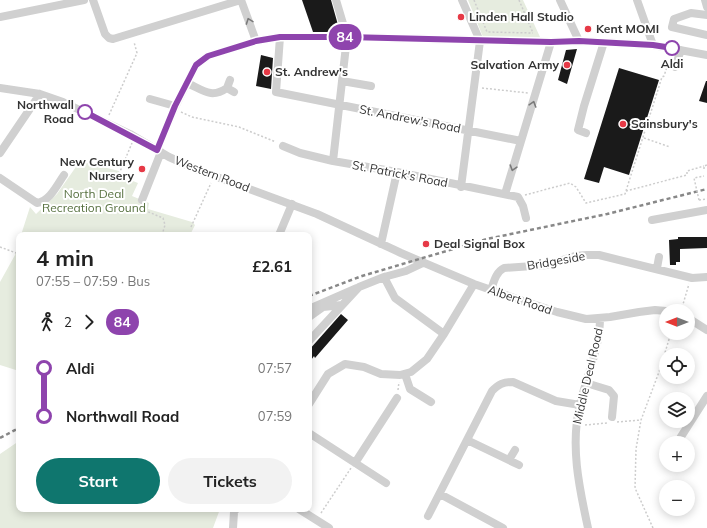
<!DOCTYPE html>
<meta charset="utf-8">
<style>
:root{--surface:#fff;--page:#f2f2f2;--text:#222;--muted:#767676;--accent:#0f766e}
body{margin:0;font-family:Mulish,sans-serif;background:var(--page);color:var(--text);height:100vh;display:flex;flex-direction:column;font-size:15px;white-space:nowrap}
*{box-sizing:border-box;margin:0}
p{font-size:13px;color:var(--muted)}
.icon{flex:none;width:22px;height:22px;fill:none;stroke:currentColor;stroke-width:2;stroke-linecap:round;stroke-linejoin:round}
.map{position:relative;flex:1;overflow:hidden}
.drawer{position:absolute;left:16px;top:232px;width:296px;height:280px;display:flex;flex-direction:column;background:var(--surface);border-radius:8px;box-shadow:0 2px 10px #0003}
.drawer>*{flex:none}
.badge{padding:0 8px;border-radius:13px;font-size:14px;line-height:26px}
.needle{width:26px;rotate:270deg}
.buttons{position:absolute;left:659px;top:304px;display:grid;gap:8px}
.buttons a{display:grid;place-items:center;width:36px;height:36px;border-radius:50%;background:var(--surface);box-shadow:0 2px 10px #0003;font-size:20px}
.map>.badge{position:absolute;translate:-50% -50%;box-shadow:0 0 0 2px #fff}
.legs{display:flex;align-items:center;gap:6px;height:44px;padding:0 20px;font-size:13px}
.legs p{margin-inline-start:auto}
.head{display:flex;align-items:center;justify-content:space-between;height:68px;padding:0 20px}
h1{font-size:22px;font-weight:700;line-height:30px}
.cta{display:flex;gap:8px;margin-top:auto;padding:8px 20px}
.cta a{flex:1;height:46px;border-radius:24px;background:var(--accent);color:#fff;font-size:16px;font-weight:700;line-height:46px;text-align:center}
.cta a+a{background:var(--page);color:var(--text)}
ul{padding:0 20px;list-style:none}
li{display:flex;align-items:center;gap:14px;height:48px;font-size:15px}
li i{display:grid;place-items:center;width:6px;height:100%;margin:0 5px;background:currentColor}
li i::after{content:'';width:10px;height:10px;margin:-5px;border:3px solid;border-radius:50%;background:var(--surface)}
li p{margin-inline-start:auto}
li:first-child i{background:linear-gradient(#0000 50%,currentColor 0)}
li:last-child i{background:linear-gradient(currentColor 50%,#0000 0)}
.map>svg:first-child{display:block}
.green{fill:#e6ecdf}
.building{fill:#1a1a1a}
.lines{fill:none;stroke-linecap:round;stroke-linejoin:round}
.path{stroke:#cdcdcd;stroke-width:1.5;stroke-dasharray:2 2;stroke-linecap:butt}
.minor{stroke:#d0d0d0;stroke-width:8}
.rail{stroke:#888;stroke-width:2.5;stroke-dasharray:4 3;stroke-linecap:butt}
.path-bridge{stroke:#cdcdcd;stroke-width:1.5;stroke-dasharray:2 2;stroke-linecap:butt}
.oneway{stroke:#7a7a7a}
.line-1-casing{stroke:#fff;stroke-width:9}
.line-1{stroke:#8e44ad;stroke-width:6}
.poi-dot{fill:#e63946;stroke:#fff;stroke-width:1.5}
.stop-1-dot{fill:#fff;stroke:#8e44ad;stroke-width:2}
.labels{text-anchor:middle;stroke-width:4;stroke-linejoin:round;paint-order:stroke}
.poi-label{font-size:12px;font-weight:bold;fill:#333;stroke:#fff;text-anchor:start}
.stop-label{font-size:12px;font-weight:bold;fill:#333;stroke:#fff}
.street-label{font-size:12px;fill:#333;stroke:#fff}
.park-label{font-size:12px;fill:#56703f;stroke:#fff}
</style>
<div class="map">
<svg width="707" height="528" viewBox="0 0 707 528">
<rect width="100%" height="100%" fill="#fff"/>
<path class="green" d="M 468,0 L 523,0 L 540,37 L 483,37 Z
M 80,161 L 119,171 L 120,176 L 138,183 L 132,196 L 149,203 L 148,209 L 192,222 L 195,225 L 190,235 L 21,235 L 30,207 L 36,214 L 57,194 Z
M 19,241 L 19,371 L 0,365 L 0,282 L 15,255 Z
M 19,441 L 19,509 L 220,509 L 213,528 L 0,528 L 0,454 Z"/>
<path class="building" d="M 302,0 L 331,0 L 340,32 L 313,32 Z
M 577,49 L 567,84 L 558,80 L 566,50 Z
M 261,55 L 273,58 L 271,89 L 256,86 Z
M 619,68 L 659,80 L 629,175 L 604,167 L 599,183 L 584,179 Z
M 706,81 L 707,81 L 707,103 L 699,101 Z
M 678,237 L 707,237 L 707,248 L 680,249 L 680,262 L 676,262 L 676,265 L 670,265 L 669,240 L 678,239 Z
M 341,314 L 348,320 L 315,358 L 314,356 L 309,363 L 309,350 Z"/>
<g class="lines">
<path class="path" d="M 474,0 L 487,32 L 533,33
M 519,0 L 533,33
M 482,88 L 528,93
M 181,112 L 192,117 L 239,127 L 276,142
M 109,115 L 137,53 L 134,42
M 644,138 L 670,147
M 704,169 L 704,166 L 707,165
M 119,174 L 132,143
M 626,191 L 687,175 L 687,171 L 704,166
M 525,195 L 570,183 L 576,187 L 586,203 L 625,194 L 662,77 L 664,76 L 667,67
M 699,200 L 707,199
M 142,207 L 146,211 L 163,218 L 165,225 L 162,235
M 191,227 L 211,183
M 0,247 L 19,254
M 681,311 L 689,284
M 398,390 L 399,382
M 617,422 L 641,420
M 585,425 L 607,423
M 321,513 L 351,468
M 653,528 L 635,488 L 636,449 L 641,420 L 659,372 L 671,333"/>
<path class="minor" d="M 93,0 L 105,34 L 109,38 L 113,39 L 241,0
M 241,0 L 256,41
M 560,0 L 579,41
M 637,0 L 653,45
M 705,0 L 707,7
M 707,15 L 691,13 L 674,19 L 672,27 L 707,35
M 0,17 L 84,0
M 280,37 L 276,92 L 521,141
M 675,67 L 681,50
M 230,80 L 227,88 L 234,92
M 342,81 L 371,86
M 187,83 C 203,90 211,99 227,88
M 0,88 L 40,94 L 63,102 L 130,134 L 169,157 L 198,170 L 317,214 L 401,253 L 474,284 L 517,299 L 557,312 L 586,319 L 610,317 L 639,312 L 655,310 L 666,311
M 150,99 L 175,106
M 586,133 L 578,130 L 584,106 L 604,42
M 283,146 L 300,153 L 333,161 L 397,172 L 518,197 L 523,206 L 526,218
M 157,150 L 174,109 L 196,65 L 208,56 L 256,41 L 280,37 L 347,37 L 551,42 L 579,41 L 653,45 L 707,55
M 0,153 L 40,94
M 333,161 L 347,37 L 336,0
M 0,178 L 37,203 C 50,201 57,185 64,175
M 461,187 L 480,41 L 462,0
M 505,194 L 551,42
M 142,200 L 161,152
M 652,220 L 707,210
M 279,235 L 292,204
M 381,244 L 397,172
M 657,268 L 659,257
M 384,277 L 395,298 L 444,334
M 491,290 C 494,281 496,272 504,268 L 547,265 L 575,256 L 587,255 L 599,255 L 692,278 L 707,277
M 309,309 L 357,288
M 309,317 L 323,307 L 342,305
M 688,318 L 707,330
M 309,341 L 359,287 L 384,277 L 406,271 L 423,263
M 405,374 L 410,389 L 431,402
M 586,383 L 609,390 L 614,396 L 612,417
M 309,404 L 328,374 L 345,364 L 364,367 L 381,374 L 400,375 L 411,372 L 427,359 L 444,334 L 474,284
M 309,433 L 386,483
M 467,440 L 519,465
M 677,443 L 707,396
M 509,460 L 515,450
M 355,463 L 397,398
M 440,494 L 503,528
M 299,509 L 329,528
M 428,516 L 492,391 C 499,384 503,382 513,382 L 556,401 L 580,405
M 233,528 L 234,512 L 236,509
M 588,528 C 579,487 570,445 580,404 C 587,375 600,348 600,318"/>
<path class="rail" d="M 309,296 L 362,276 L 487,239 L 607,214 L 707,189
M 0,438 L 19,428"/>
<path class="path-bridge" d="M 699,200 L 694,178 L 704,176"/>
</g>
<defs><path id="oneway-chevron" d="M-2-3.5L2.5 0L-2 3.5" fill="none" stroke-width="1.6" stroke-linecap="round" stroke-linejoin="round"/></defs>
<g class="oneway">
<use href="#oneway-chevron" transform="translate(249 21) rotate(-110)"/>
<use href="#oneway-chevron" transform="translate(533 104) rotate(-73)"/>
<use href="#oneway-chevron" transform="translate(513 168) rotate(107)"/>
</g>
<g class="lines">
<g class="line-1-casing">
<path id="line-1" d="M 85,112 L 157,150 L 175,106 L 196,65 L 208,56 L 256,41 L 280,37 L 347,37 L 551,42 L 579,41 L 653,45 L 672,48"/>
</g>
<use href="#line-1" class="line-1"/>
</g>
<g class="poi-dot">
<circle cx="461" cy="17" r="4"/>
<circle cx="588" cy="29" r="4"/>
<circle cx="567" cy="65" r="4"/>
<circle cx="267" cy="72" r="4"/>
<circle cx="623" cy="124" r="4"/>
<circle cx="142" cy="169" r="4"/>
<circle cx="426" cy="244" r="4"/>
</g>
<g class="stop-1-dot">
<circle cx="672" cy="48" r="7"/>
<circle cx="85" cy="112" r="7"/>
</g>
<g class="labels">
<g class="poi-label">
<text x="469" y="21">Linden Hall Studio</text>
<text x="596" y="33">Kent MOMI</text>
<text x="559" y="69" text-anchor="end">Salvation Army</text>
<text x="275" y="76">St. Andrew's</text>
<text x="631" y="128">Sainsbury's</text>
<text x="134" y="166" text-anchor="end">New Century<tspan x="134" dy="14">Nursery</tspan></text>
<text x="434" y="248">Deal Signal Box</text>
</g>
<g class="stop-label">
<text x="672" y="68">Aldi</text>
<text x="74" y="109" text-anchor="end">Northwall<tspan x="74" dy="14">Road</tspan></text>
</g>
<g class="street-label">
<text transform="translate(410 119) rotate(11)" y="4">St. Andrew's Road</text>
<text transform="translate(212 174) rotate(21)" y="4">Western Road</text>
<text transform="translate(400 174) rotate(11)" y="4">St. Patrick's Road</text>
<text transform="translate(556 261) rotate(-10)" y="4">Bridgeside</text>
<text transform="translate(520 300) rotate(19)" y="4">Albert Road</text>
<text transform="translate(588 376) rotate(-77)" y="4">Middle Deal Road</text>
</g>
<g class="park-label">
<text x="94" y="198">North Deal<tspan x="94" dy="14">Recreation Ground</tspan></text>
</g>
</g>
</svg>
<div class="buttons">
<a><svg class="needle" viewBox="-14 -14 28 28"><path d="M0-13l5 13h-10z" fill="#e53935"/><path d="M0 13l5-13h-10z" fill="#767676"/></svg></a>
<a><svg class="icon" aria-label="locate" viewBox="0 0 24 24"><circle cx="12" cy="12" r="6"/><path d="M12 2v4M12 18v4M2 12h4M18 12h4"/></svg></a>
<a><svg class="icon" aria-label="layers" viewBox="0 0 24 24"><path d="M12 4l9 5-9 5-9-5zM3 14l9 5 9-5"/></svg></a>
<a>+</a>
<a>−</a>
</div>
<b class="badge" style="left:345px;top:37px;background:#8e44ad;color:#fff">84</b>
<section class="drawer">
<div class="head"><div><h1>4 min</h1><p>07:55 – 07:59 · Bus</p></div><b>£2.61</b></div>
<div class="legs"><svg class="icon" aria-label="walk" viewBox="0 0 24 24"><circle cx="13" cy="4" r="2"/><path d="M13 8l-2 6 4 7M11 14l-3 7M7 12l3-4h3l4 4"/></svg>2<svg class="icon" aria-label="forward" viewBox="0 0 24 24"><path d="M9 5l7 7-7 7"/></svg><b class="badge" style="background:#8e44ad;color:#fff">84</b></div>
<ul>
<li><i style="color:#8e44ad"></i><b>Aldi</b><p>07:57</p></li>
<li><i style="color:#8e44ad"></i><b>Northwall Road</b><p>07:59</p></li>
</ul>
<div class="cta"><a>Start</a><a>Tickets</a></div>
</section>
</div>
